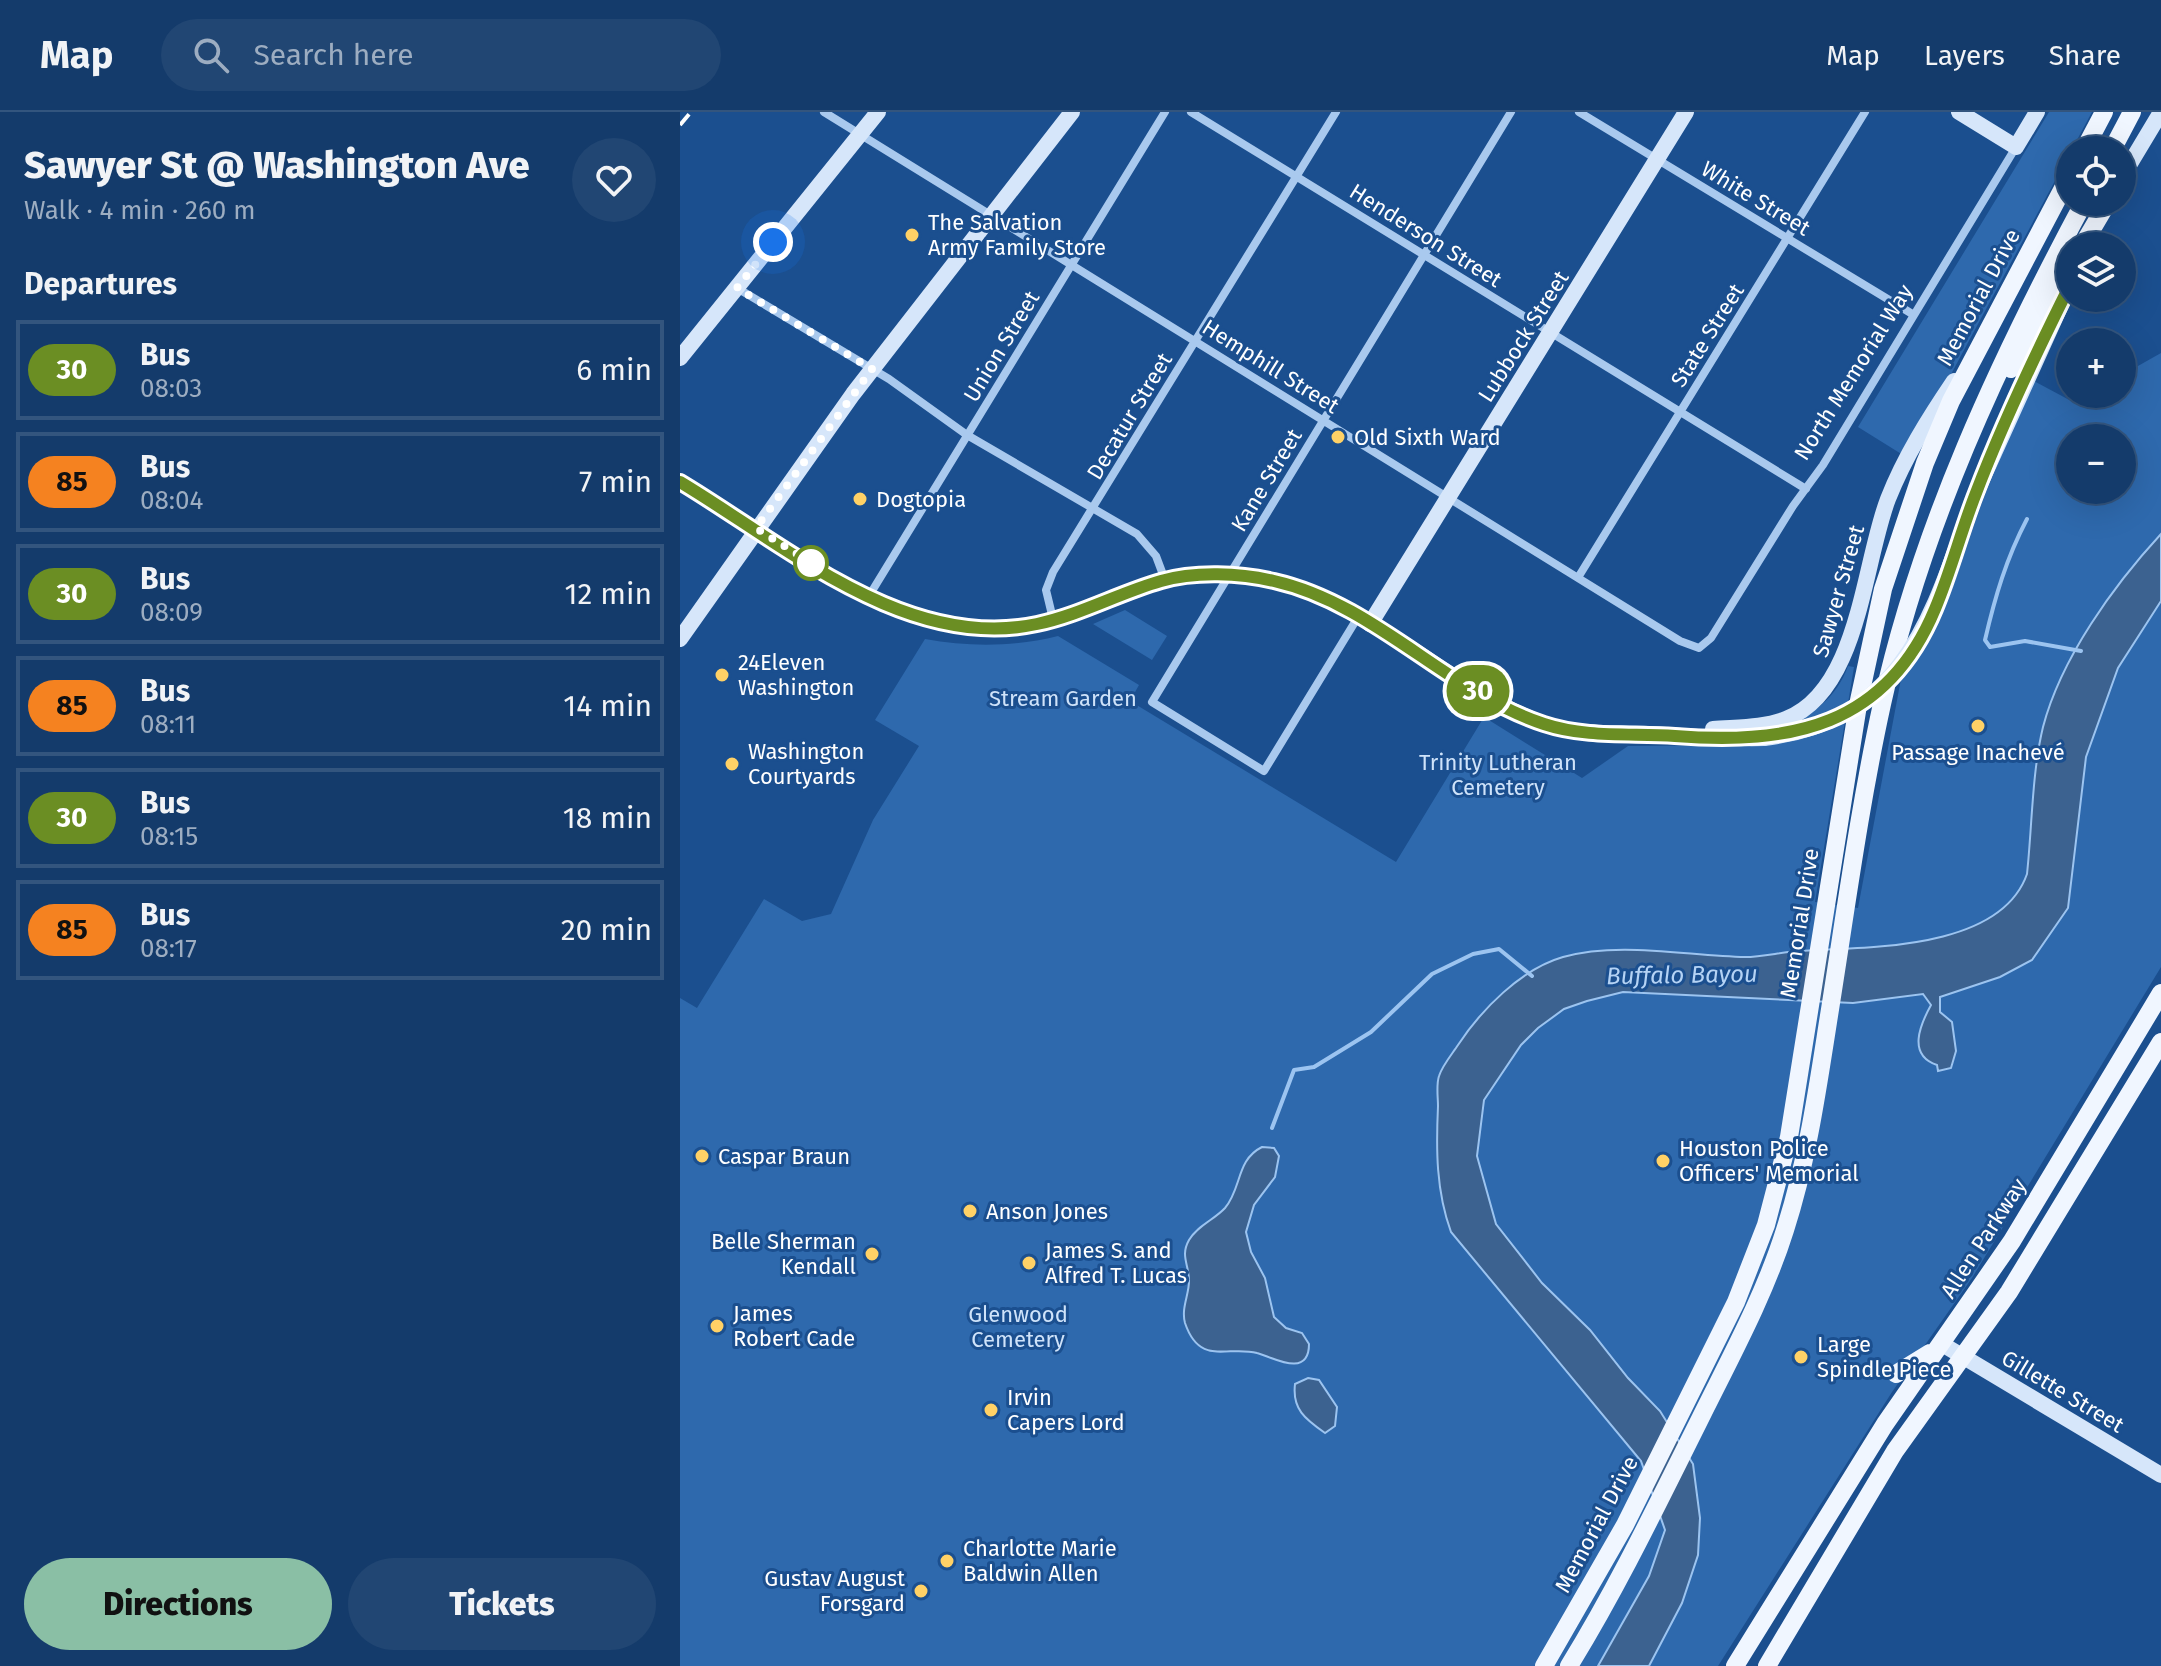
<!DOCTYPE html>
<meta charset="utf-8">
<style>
:root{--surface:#143b6b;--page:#214673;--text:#f1f3f6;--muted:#9dadc1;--line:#33557e;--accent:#8abfa5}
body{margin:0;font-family:"Fira Sans",sans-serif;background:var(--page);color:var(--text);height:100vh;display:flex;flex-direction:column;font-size:30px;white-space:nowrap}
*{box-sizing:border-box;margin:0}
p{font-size:26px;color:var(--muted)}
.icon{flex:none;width:44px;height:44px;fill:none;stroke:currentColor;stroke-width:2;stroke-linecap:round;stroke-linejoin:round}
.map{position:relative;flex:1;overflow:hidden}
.panel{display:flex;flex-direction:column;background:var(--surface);width:680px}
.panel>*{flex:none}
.badge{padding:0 16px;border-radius:26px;font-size:28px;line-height:52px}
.buttons{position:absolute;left:1376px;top:24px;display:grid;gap:16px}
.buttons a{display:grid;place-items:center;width:80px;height:80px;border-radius:50%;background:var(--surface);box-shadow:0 8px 32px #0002,0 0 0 2px var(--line);font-size:40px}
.you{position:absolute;width:40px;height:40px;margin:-20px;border:6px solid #fff;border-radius:50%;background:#1a73e8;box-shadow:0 0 0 12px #1a73e833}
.map>.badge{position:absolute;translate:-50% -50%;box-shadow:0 0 0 4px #fff}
h2{padding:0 24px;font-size:30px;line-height:72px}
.round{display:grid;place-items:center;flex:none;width:84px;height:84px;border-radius:42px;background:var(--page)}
.summary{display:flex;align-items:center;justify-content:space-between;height:136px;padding:0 24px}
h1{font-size:38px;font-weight:800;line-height:60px}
.button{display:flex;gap:16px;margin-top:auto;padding:16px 24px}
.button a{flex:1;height:92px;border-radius:48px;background:var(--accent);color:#111;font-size:32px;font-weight:800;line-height:92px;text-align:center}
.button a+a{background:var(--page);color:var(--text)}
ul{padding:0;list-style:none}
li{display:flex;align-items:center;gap:24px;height:100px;margin:0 16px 12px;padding:0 8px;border:4px solid var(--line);border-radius:0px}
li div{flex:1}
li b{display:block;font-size:30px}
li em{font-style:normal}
li .badge{min-width:88px;font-weight:700;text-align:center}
header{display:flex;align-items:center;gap:48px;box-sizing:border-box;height:112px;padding:0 40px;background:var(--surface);border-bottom:2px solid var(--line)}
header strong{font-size:38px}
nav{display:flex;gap:44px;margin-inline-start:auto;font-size:28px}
.search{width:560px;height:72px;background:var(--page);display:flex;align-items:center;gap:20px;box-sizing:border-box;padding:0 28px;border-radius:44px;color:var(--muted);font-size:30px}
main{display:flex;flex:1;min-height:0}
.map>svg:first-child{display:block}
.green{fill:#2e69ad;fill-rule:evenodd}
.water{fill:#3c6290;stroke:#9cc4f0;stroke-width:2}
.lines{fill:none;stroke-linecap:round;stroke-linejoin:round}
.stream{stroke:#9cc4f0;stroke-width:4}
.street{stroke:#a9c9ee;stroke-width:8}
.secondary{stroke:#d6e6fa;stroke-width:16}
.primary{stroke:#f0f6ff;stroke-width:18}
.rail{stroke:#fff;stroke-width:4;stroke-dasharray:14 6;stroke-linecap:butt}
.secondary-bridge{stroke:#d6e6fa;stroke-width:16}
.line-casing{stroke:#fff;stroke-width:18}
.line{stroke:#6b8e23;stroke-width:12}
.walk{stroke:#fff;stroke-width:8;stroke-dasharray:0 14.4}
.poi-dot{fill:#ffd166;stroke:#1b4f8f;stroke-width:3}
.stop-dot{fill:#fff;stroke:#6b8e23;stroke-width:4}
.labels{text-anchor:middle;stroke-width:6;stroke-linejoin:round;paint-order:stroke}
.street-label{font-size:22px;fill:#fff;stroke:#1b4f8f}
.poi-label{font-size:22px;fill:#fff;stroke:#1b4f8f;text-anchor:start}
.park-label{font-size:22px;fill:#cfe3fa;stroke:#1b4f8f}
.water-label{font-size:24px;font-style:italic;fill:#b5d3f5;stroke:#1b4f8f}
</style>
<header>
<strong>Map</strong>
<div class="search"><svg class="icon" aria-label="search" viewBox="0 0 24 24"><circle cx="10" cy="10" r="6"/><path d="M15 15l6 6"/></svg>Search here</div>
<nav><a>Map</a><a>Layers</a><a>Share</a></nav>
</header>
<main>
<section class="panel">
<div class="summary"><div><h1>Sawyer St @ Washington Ave</h1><p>Walk · 4 min · 260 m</p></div><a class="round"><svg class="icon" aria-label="heart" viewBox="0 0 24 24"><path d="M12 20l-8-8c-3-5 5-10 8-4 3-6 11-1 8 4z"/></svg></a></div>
<h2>Departures</h2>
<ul>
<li><span class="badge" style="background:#6b8e23;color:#fff">30</span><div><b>Bus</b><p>08:03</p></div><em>6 min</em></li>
<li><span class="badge" style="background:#f58220;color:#111">85</span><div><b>Bus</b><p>08:04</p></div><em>7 min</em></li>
<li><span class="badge" style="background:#6b8e23;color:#fff">30</span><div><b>Bus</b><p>08:09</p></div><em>12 min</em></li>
<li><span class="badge" style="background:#f58220;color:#111">85</span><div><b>Bus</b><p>08:11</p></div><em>14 min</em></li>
<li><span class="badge" style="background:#6b8e23;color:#fff">30</span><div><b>Bus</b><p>08:15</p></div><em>18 min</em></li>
<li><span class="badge" style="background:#f58220;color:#111">85</span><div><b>Bus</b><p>08:17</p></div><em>20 min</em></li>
</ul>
<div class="button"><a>Directions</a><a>Tickets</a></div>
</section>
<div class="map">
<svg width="1481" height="1554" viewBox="0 0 1481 1554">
<rect width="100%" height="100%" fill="#1b4f8f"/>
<path class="green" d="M 1369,0 L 1412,0 L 1269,266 L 1223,343 L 1178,315 Z
M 1481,241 L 1481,855 L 1292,1166 L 1212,1280 L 1038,1554 L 0,1554 L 0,886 L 17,896 L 84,787 L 122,809 L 151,802 L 193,708 L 239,634 L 195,608 L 245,527 C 289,535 334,535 378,524 L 459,573 L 450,589 L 716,750 L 804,605 L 902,666 L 948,634 L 1093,633 L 1099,615 C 1131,605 1156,587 1168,554 L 1174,555 L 1135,790 L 1178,796 L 1221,567 C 1268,514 1280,447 1305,383 C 1320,344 1338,307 1352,268 L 1395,291 L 1410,282 L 1442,282 L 1442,263 ZM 1390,326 L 1442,326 L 1442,378 L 1390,378 Z
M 445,498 L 487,524 L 472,548 L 413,512 Z"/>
<path class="water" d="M 1481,422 L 1481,489 L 1438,556 L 1406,645 L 1388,796 L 1352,848 L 1320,865 L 1260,885 L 1260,900 L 1272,910 L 1276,939 L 1271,956 L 1258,959 L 1257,953 C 1227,943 1240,913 1251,893 L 1243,882 L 1173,891 L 943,880 L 907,889 L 884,897 L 858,916 L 841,933 L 804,988 L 797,1044 L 816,1112 L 862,1171 L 910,1218 L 948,1266 L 980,1299 L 1013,1352 L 1020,1406 L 1018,1443 L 1002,1491 L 969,1554 L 918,1554 L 969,1464 L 985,1418 L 961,1349 L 771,1120 C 756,1079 756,1037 758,994 C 758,985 756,973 759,964 C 762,954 772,942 778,933 C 801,898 841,857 883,845 C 939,829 1008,844 1065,845 C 1083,845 1101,840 1119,839 C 1186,835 1320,839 1347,762 C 1352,716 1352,660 1363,615 C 1381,546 1434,473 1481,422 Z
M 582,1035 L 594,1036 L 599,1044 L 595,1065 L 574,1093 L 566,1120 L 571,1140 L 585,1166 L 594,1205 L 606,1216 L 622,1221 L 629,1232 C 629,1268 590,1244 577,1241 C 548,1233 520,1255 505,1211 C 501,1196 509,1183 509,1169 C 509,1152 500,1144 509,1128 C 518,1113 534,1108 545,1096 C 562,1076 556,1048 582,1035 Z
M 628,1266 L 639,1268 L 657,1295 L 655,1314 L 645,1321 C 625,1307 612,1297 615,1272 Z"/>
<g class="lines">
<path class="stream" d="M 1347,407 C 1326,447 1315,485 1305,528 L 1310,535 L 1345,529 L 1401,539
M 592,1016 L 614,958 L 634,955 L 691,920 L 752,862 L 793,842 L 819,837 L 852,864"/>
<path class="street" d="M 144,0 L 1000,529 L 1019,536 L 1031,526 L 1113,394 L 1143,353 L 1336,35
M 511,0 L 1126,377
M 899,0 L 1234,203
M 57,176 L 209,267 L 287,323 L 457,422 L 476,444 L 485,468
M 899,464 L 1185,0
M 189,484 L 485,0
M 678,505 L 584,659 L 472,590 L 831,0
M 373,507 L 366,478 L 373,460 L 656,0"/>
<path class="secondary" d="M 1279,0 L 1336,35 L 1357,0
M 1442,65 L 1481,0
M 0,246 L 198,0
M 0,370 C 105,433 226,539 356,512 C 400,503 439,482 481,469 C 515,459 561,461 595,469 C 694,494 767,575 861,611 C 896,624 933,620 969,622 C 1008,624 1045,627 1084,626
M 1296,381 L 1390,173
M 690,512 L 1006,0
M 0,527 L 173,282 L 392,0
M 1033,617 C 1057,615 1083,616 1106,607 C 1179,579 1183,452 1208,387 C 1225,344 1249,306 1274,269
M 1262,1232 L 1481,1363"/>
<path class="primary" d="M 1404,38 L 1424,0
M 1432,38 L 1452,0
M 1402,134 L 1428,90
M 1331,257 L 1390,156
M 1216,1262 L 1250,1241
M 864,1554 L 945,1413 L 1056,1190 L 1086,1113 L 1109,1025 L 1178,593 L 1203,477 L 1245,351 L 1271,289 L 1390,63
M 889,1554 C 937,1476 977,1393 1018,1311 C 1049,1248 1084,1185 1105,1118 C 1127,1050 1137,980 1148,910 C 1165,804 1179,697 1202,592 C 1241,415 1319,249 1404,90
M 1055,1554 L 1205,1312 L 1332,1129 L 1481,881
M 1087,1554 L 1215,1339 L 1329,1180 L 1481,930"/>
<path class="rail" d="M 0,13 L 11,0"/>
<path class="secondary-bridge" d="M 1084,626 C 1229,608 1253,499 1296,381"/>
</g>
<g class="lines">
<g class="line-casing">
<path id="line" d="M 0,370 C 105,433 227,540 357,512 C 400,503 439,481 481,469 C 515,459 560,461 594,469 C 696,492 767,580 864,612 C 906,626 952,621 995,624 C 1110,633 1206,615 1255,497 C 1271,459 1281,419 1296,381 C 1323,310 1356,241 1390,173"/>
</g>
<use href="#line" class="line"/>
<path class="walk" d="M 93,130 L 57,176 L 192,257 L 76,416 L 131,451"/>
</g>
<g class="poi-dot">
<circle cx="232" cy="123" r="8"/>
<circle cx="658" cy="325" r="8"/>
<circle cx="180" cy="387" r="8"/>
<circle cx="42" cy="563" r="8"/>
<circle cx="1298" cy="614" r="8"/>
<circle cx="52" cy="652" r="8"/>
<circle cx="22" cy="1044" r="8"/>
<circle cx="983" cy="1049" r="8"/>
<circle cx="290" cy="1099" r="8"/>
<circle cx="192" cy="1142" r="8"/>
<circle cx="349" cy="1151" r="8"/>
<circle cx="37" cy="1214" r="8"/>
<circle cx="1121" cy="1245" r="8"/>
<circle cx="311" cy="1298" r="8"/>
<circle cx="267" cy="1449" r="8"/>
<circle cx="241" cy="1479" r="8"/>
</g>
<circle class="stop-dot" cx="131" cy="451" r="16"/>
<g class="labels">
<g class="street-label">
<text transform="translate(1076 86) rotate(31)" y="8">White Street</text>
<text transform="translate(746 123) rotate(32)" y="8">Henderson Street</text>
<text transform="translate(1298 185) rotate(-62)" y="8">Memorial Drive</text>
<text transform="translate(1027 223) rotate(-58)" y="8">State Street</text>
<text transform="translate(843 224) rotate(-58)" y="8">Lubbock Street</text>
<text transform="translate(321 234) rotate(-59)" y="8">Union Street</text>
<text transform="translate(591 254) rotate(32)" y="8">Hemphill Street</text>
<text transform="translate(1173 260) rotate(-58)" y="8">North Memorial Way</text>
<text transform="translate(449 304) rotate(-59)" y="8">Decatur Street</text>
<text transform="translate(586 368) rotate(-59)" y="8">Kane Street</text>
<text transform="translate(1158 479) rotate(-74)" y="8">Sawyer Street</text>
<text transform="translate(1119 811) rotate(-81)" y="8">Memorial Drive</text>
<text transform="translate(1303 1126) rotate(-57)" y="8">Allen Parkway</text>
<text transform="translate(1383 1279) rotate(31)" y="8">Gillette Street</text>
<text transform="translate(916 1412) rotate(-62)" y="8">Memorial Drive</text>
</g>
<g class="poi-label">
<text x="248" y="118">The Salvation<tspan x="248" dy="25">Army Family Store</tspan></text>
<text x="674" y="333">Old Sixth Ward</text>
<text x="196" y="395">Dogtopia</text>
<text x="58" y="558">24Eleven<tspan x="58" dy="25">Washington</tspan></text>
<text x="68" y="647">Washington<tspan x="68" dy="25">Courtyards</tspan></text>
<text x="1298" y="648" text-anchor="middle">Passage Inachevé</text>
<text x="999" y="1044">Houston Police<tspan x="999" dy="25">Officers' Memorial</tspan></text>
<text x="38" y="1052">Caspar Braun</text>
<text x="306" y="1107">Anson Jones</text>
<text x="176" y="1137" text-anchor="end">Belle Sherman<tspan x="176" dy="25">Kendall</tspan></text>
<text x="365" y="1146">James S. and<tspan x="365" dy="25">Alfred T. Lucas</tspan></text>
<text x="53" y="1209">James<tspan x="53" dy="25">Robert Cade</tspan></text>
<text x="1137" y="1240">Large<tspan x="1137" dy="25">Spindle Piece</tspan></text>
<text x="327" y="1293">Irvin<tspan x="327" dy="25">Capers Lord</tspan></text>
<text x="283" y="1444">Charlotte Marie<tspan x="283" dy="25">Baldwin Allen</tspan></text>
<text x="225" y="1474" text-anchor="end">Gustav August<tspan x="225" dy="25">Forsgard</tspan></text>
</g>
<g class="park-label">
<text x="383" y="594">Stream Garden</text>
<text x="818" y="658">Trinity Lutheran<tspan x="818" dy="25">Cemetery</tspan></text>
<text x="338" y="1210">Glenwood<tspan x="338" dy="25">Cemetery</tspan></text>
</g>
<g class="water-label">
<text transform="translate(1002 863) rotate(-1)" y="8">Buffalo Bayou</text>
</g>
</g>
</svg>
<div class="buttons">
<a><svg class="icon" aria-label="locate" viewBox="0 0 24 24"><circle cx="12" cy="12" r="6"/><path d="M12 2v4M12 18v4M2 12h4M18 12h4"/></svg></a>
<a><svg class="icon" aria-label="layers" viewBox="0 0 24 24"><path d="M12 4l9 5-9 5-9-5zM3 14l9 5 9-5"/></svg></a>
<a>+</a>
<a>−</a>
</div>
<div class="you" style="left:93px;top:130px"></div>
<b class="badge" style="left:798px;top:579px;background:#6b8e23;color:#fff">30</b>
</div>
</main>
